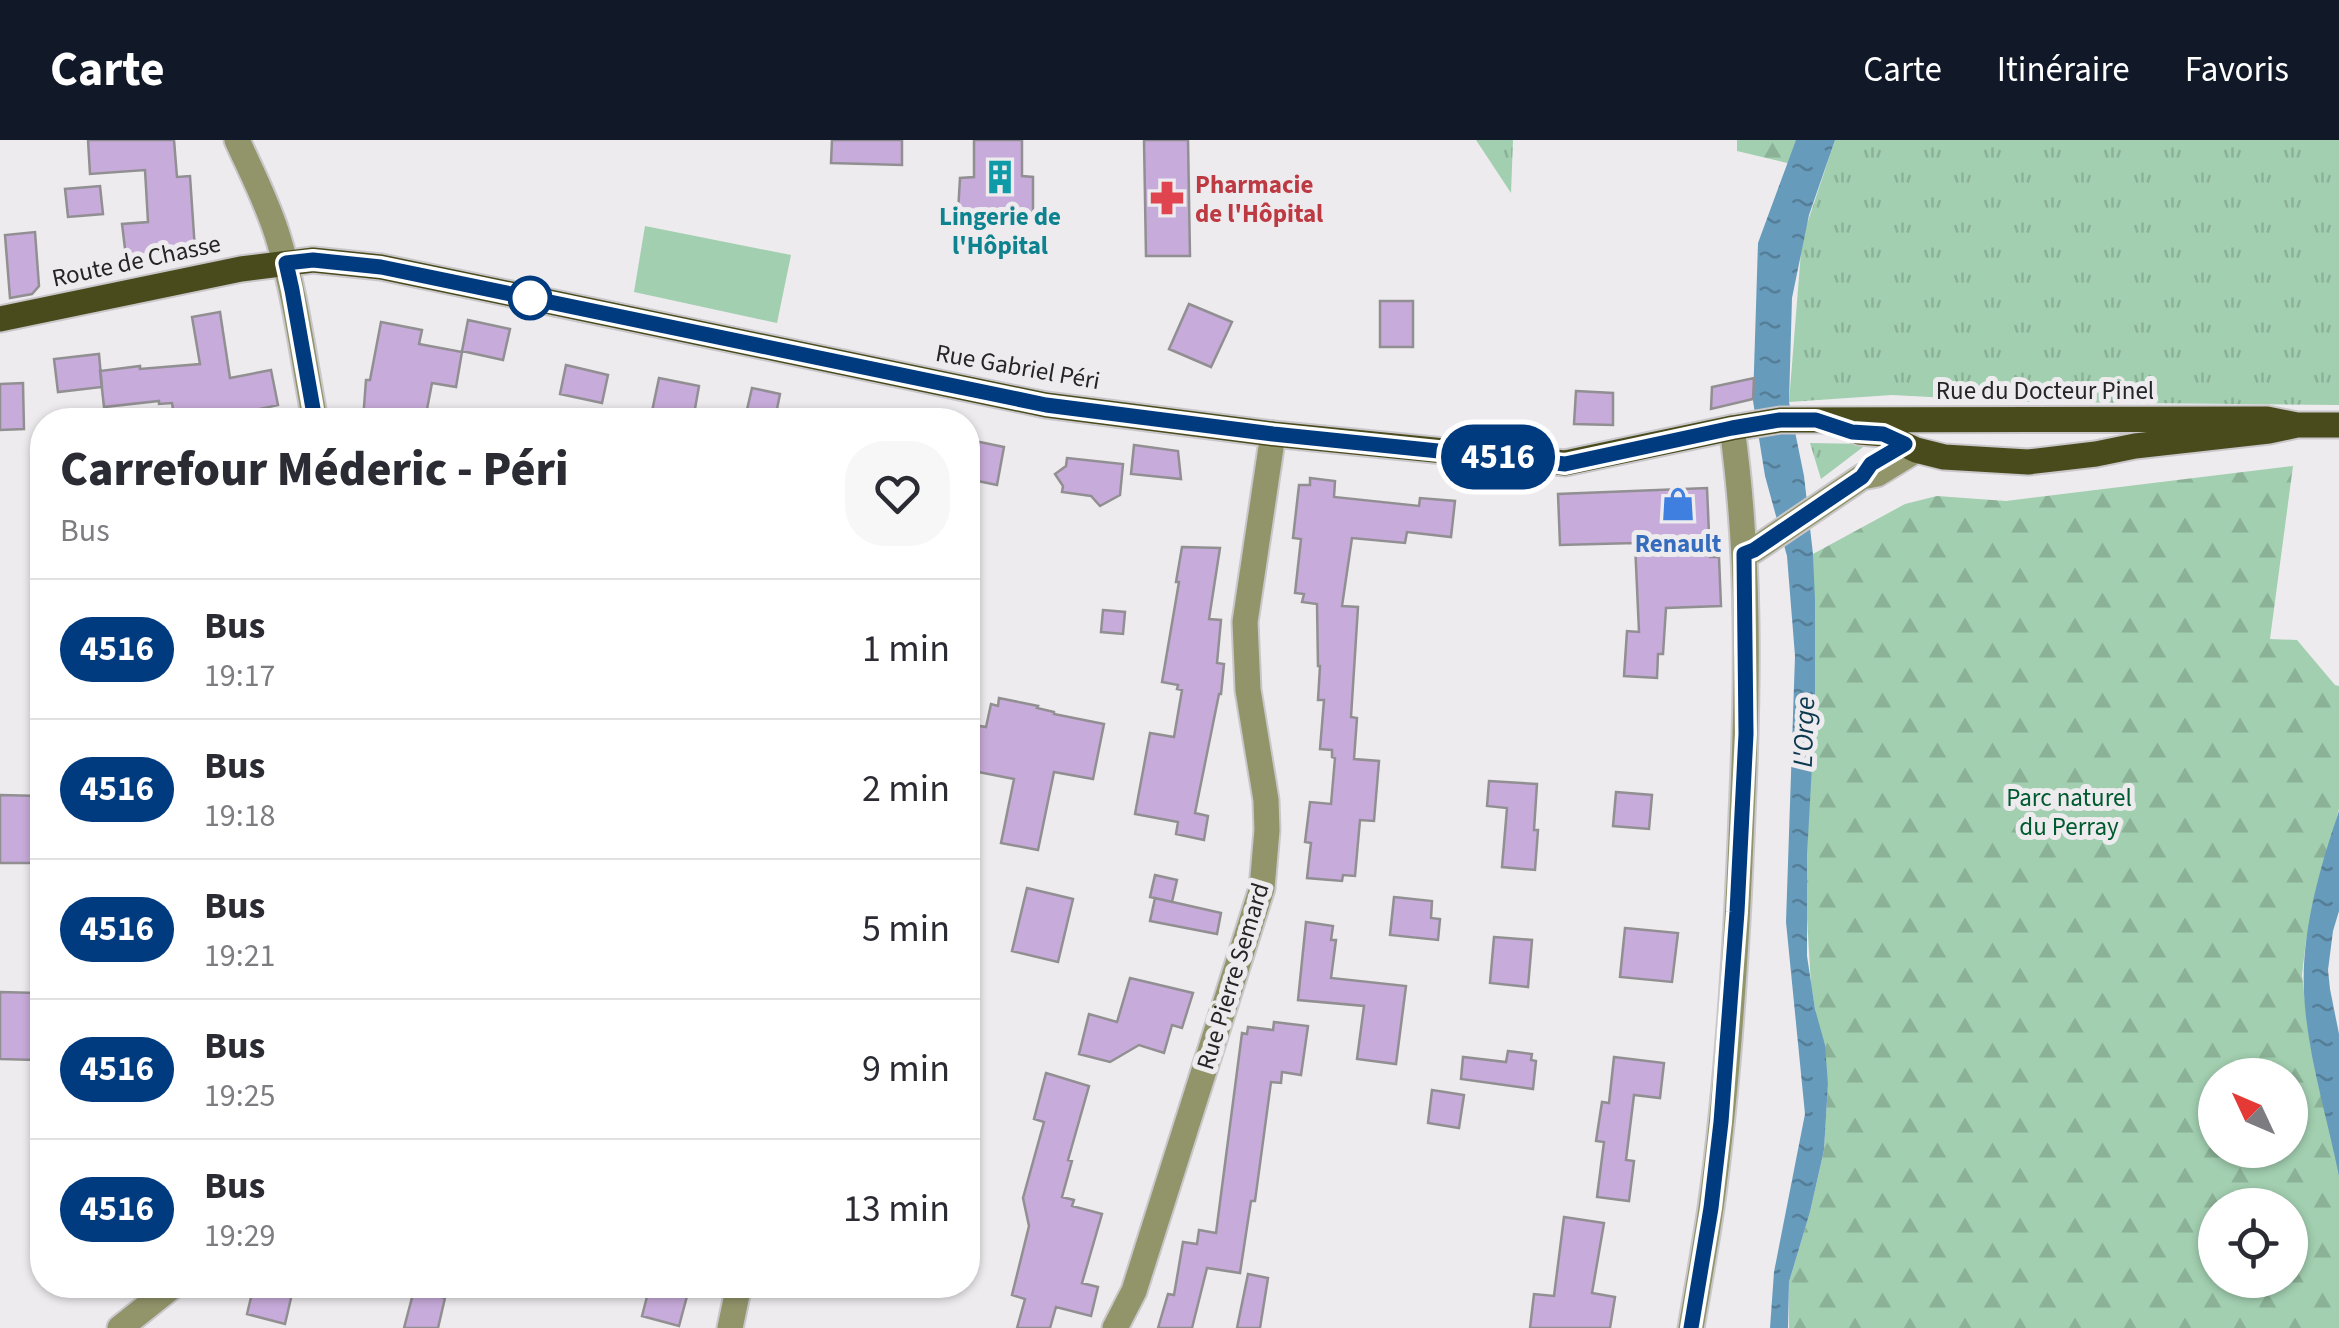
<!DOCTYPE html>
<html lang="fr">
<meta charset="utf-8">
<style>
:root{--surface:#fff;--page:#f7f7f7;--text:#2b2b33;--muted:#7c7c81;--line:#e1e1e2;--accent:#111827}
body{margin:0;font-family:"Source Sans 3",sans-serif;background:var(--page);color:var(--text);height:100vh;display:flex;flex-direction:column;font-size:38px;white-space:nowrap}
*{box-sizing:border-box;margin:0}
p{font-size:32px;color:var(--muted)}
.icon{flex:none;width:55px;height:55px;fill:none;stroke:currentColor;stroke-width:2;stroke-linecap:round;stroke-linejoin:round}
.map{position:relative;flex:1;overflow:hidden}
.panel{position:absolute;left:30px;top:268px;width:950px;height:890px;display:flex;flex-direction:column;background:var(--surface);border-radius:40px;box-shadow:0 2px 8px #0004}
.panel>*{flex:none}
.badge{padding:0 20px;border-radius:32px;font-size:35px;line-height:65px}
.needle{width:65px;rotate:314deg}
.controls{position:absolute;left:2198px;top:918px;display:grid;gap:20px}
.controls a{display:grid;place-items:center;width:110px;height:110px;border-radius:50%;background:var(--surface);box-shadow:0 2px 8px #0004;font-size:50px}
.map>.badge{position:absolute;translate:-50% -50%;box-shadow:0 0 0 5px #fff}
.round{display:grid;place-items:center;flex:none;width:105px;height:105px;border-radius:40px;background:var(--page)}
.head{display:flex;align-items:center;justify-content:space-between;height:170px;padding:0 30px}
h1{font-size:48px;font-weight:800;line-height:75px}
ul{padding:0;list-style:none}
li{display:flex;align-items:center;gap:30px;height:140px;padding:0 30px;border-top:2px solid var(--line)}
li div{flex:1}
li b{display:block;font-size:38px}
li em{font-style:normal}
li .badge{min-width:110px;font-weight:700;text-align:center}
header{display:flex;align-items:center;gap:60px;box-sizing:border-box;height:140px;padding:0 50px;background:var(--accent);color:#fff}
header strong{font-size:48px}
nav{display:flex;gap:55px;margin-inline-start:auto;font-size:35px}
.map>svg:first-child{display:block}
.grass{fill:url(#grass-tufts)}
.forest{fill:url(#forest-firs);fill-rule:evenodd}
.garden{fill:#a2cfb0}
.water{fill:url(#water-ripples)}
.building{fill:#c7abda;stroke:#918f92;stroke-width:2.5}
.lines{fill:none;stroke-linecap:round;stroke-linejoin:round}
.minor-casing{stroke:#c9c7ca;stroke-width:29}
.major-casing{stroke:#c9c7ca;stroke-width:29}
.minor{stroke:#92946a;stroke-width:25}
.major{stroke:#4a4b1c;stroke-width:25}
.line-casing{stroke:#fff;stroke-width:22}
.line{stroke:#003b80;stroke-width:15}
.stop-dot{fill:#fff;stroke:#003b80;stroke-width:5}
.labels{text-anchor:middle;stroke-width:10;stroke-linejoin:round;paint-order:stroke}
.health-label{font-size:25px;font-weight:bold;fill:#be3a42;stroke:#edebee;text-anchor:start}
.culture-label{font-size:25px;font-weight:bold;fill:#0d838f;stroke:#edebee}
.street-label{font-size:25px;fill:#262526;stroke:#edebee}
.shop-label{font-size:25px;font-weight:bold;fill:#366cbe;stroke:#edebee}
.park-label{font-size:25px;fill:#005a30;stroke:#edebee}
.water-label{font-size:28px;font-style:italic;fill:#0c3950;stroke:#edebee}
</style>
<header>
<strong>Carte</strong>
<nav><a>Carte</a><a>Itinéraire</a><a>Favoris</a></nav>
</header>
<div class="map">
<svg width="2339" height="1188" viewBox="0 0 2339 1188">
<defs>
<pattern id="grass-tufts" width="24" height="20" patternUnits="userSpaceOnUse" patternTransform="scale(2.5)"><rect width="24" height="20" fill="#a2cfb0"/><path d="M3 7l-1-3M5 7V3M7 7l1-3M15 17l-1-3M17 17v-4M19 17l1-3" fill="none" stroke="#8bb297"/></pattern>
<pattern id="forest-firs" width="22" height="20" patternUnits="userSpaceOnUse" patternTransform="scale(2.5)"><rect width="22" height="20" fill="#a2cfb0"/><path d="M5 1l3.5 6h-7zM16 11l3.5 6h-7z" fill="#8bb297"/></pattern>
<pattern id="water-ripples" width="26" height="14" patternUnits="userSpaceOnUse" patternTransform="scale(2.5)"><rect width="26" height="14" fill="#679bbb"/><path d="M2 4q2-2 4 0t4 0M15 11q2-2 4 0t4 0" fill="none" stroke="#557e98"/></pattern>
</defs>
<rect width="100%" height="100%" fill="#edebee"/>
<path class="grass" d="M 1476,0 L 1513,0 L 1511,53 Z
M 1835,0 L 2339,0 L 2339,265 L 2024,262 L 1892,255 L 1789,262 L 1802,99 Z
M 1810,303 L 1867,304 L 1821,339 Z"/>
<path class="forest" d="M 1737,0 L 1835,0 L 1827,23 L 1787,23 L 1737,11 Z
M 2293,326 L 2270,499 L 2297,500 L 2335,545 L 2339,546 L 2339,669 L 2317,750 L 2306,800 L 2302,835 L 2309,897 L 2339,1033 L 2339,1188 L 1789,1188 L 1789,1142 L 1810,1072 L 1824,1010 L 1828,944 L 1811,845 L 1806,762 L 1808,676 L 1815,571 L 1813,414 L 1905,364 L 1937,356 L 2006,361 ZM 2215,935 L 2290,935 L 2290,1010 L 2215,1010 ZM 2215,1065 L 2290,1065 L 2290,1140 L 2215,1140 Z"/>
<path class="garden" d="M 645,86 L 791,115 L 777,183 L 634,152 Z"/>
<path class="water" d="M 1796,0 L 1835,0 L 1809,75 L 1792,158 L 1789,262 L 1804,336 L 1813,414 L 1815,460 L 1815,571 L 1807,716 L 1807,816 L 1815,869 L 1825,905 L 1828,944 L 1824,1010 L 1810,1072 L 1789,1142 L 1788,1188 L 1770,1188 L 1774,1132 L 1805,974 L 1786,782 L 1795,516 L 1787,416 L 1765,336 L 1753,261 L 1758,103 Z
M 2339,671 L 2339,771 L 2333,791 L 2328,830 L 2330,849 L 2339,894 L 2339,1036 C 2327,976 2307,914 2304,853 C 2301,792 2320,727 2339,671 Z"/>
<path class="building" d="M 88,0 L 174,0 L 177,37 L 190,36 L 195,110 L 126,117 L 122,84 L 148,82 L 145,30 L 90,34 Z
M 832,0 L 902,0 L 902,25 L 831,23 Z
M 974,0 L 1022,0 L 1022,36 L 1033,37 L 1033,74 L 958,73 L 960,38 L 974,37 Z
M 1144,0 L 1188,0 L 1190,116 L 1146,116 Z
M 100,46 L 103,74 L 68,77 L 65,49 Z
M 35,92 L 39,146 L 32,154 L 10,158 L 5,95 Z
M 1380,161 L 1413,161 L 1413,207 L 1380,207 Z
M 1189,164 L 1232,182 L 1211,227 L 1169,209 Z
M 220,172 L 230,238 L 271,230 L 278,265 L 246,272 L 246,270 L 174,276 L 172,263 L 159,264 L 159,261 L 104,267 L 100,231 L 140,226 L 140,229 L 200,224 L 192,177 Z
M 468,180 L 510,189 L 503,220 L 462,211 Z
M 381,182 L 422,190 L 419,204 L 462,212 L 456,247 L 432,243 L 425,280 L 363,280 L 366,240 L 370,240 Z
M 99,214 L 102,247 L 58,252 L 54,219 Z
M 566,225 L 608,235 L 602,263 L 560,254 Z
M 659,238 L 699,246 L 693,280 L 670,280 L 651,276 Z
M 1754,238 L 1753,259 L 1711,269 L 1712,247 Z
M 23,243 L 24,289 L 0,290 L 0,244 Z
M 752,248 L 780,254 L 775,279 L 746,274 Z
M 1576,251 L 1613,253 L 1613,285 L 1574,284 Z
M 975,301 L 1004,307 L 997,345 L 968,339 L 968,309 L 972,310 Z
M 1134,305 L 1178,311 L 1181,339 L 1131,334 Z
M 1067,318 L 1123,324 L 1120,355 L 1100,366 L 1091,356 L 1062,352 L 1063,346 L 1055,334 L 1066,326 Z
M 1310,338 L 1335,341 L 1334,357 L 1419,366 L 1420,358 L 1455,361 L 1451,397 L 1407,392 L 1405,403 L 1352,398 L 1342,466 L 1358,467 L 1351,577 L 1357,578 L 1354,619 L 1379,621 L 1374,681 L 1360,680 L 1355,736 L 1343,735 L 1342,741 L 1307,738 L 1311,703 L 1305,702 L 1310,662 L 1331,664 L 1335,618 L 1332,617 L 1332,610 L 1320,609 L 1324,560 L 1318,560 L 1320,526 L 1318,526 L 1317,464 L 1302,462 L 1304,454 L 1295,453 L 1301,399 L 1293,398 L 1299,345 L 1310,345 Z
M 1707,348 L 1710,417 L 1719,417 L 1721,466 L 1666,468 L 1663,514 L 1658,514 L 1657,538 L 1624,536 L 1627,491 L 1639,492 L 1635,403 L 1560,405 L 1558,354 Z
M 1182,407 L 1220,408 L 1209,479 L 1221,480 L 1217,523 L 1224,524 L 1221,554 L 1219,554 L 1195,673 L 1208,676 L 1204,700 L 1176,694 L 1178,682 L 1135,674 L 1150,593 L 1174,597 L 1182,550 L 1177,549 L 1178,545 L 1162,542 L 1179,442 L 1176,442 Z
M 1103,470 L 1125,472 L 1123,494 L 1101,492 Z
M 999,558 L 1038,566 L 1037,568 L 1054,572 L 1054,574 L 1104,584 L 1093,639 L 1054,632 L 1038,710 L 1001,703 L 1014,639 L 968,630 L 968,584 L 986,587 L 991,564 L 998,566 Z
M 1489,641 L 1537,644 L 1534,690 L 1538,690 L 1535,730 L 1502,727 L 1507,668 L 1487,666 Z
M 1616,652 L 1652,655 L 1649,689 L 1613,686 Z
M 0,655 L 42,656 L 42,723 L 0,723 Z
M 1155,735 L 1177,740 L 1172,762 L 1150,757 Z
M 1027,748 L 1073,759 L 1058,822 L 1012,811 Z
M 1394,757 L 1432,761 L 1431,778 L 1440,779 L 1438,800 L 1390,795 Z
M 1155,758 L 1221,773 L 1217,794 L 1150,781 Z
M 1306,782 L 1333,786 L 1331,800 L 1336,800 L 1331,838 L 1406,846 L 1396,924 L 1357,919 L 1364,866 L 1298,860 Z
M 1625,788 L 1678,793 L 1672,842 L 1620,837 Z
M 1494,797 L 1532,800 L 1528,847 L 1490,843 Z
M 1130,838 L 1193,853 L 1182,888 L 1172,885 L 1164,913 L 1139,905 L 1110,922 L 1079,914 L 1089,874 L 1117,882 Z
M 0,852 L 38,853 L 36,920 L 0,919 Z
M 1274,882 L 1308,886 L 1301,935 L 1282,932 L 1281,943 L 1271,942 L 1255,1061 L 1251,1061 L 1240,1133 L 1207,1128 L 1192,1188 L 1158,1188 L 1168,1154 L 1174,1155 L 1183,1102 L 1197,1104 L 1199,1090 L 1216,1093 L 1242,893 L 1247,894 L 1248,887 L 1273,890 Z
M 1508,911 L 1532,914 L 1531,920 L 1536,921 L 1533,949 L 1461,939 L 1463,917 L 1506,922 Z
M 1614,917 L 1664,923 L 1660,958 L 1634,955 L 1626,1020 L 1634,1021 L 1629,1061 L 1597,1057 L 1604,1002 L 1596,1001 L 1602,962 L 1609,963 Z
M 1046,933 L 1089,946 L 1068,1020 L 1072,1021 L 1062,1057 L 1074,1060 L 1072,1066 L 1102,1074 L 1082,1143 L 1098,1147 L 1091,1176 L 1056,1167 L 1050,1188 L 1017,1188 L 1025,1159 L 1012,1155 L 1029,1086 L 1023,1058 L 1044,982 L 1034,979 Z
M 1432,950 L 1464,955 L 1459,988 L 1428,983 Z
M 1564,1077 L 1604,1083 L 1592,1153 L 1615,1157 L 1610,1188 L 1530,1188 L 1534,1154 L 1554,1156 Z
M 1248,1134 L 1268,1138 L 1260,1188 L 1237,1188 Z
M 254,1145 L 294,1145 L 285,1184 L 247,1174 Z
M 650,1145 L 690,1145 L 679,1186 L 642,1176 Z
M 414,1150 L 445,1158 L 438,1188 L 404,1188 Z"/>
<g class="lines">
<g class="minor-casing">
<path id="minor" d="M 237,0 C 251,31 267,62 277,94 C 296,155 303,218 315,280
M 1745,414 L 1754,410 L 1862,337 L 1877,334 L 1916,310
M 120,1188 L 174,1145
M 730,1188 L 739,1145
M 1115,1188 L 1134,1151 L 1262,748 L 1267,690 L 1266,660 L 1248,550 L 1245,482 L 1273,294
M 1691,1188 C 1698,1148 1705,1108 1711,1068 C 1729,938 1737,805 1742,674 C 1748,546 1750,415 1732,288"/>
</g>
<g class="major-casing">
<path id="major" d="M 0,179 L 241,129 L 313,120 L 381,127 L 1046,265 L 1273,294 L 1565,323 L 1732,288 L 1780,280 L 2267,279 L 2297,285
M 1859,292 L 1883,294 L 1916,310 L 1944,317 L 2028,322 L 2096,314 L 2135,306 L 2269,291 L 2297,285 L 2339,285"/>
</g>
<use href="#minor" class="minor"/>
<use href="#major" class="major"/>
</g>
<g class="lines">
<g class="line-casing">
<path id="line" d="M 315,280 L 292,150 L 286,123 L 313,120 L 381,127 L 1046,265 L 1273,294 L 1565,324 L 1732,288 L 1780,280 L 1816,280 L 1852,292 L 1883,294 L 1905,304 L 1871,324 L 1862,337 L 1754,410 L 1744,414 L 1746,594 L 1737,772 L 1721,982 L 1711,1068 L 1691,1188"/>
</g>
<use href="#line" class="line"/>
</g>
<defs>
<g id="building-bare" transform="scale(2.7)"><path d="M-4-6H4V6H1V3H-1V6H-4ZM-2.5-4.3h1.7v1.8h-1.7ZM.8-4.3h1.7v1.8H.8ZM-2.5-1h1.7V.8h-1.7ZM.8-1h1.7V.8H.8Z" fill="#0f9aa8" stroke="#edebee" stroke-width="2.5" paint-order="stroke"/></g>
<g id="pharmacy-bare" transform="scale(2.7)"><path d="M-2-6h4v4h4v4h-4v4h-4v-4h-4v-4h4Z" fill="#e0444e" stroke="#edebee" stroke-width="2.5" paint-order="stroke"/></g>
<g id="shop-bare" transform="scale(2.7)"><path d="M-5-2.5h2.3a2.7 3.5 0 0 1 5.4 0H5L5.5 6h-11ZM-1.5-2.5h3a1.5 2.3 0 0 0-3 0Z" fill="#3f7fe0" stroke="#edebee" stroke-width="2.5" paint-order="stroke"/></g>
</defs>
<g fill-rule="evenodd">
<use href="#building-bare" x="1000" y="37"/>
<use href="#pharmacy-bare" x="1167" y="58"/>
<use href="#shop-bare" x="1678" y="364"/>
</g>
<circle class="stop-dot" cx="530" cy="158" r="20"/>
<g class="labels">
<g class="health-label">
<text x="1195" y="53">Pharmacie<tspan x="1195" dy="29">de l'Hôpital</tspan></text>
</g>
<g class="culture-label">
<text x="1000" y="85">Lingerie de<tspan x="1000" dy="29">l'Hôpital</tspan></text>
</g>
<g class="street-label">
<text transform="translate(136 120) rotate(-12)" y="9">Route de Chasse</text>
<text transform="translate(1018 226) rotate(10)" y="9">Rue Gabriel Péri</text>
<text x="2045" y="259">Rue du Docteur Pinel</text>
<text transform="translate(1232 836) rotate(-73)" y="9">Rue Pierre Semard</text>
</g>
<g class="shop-label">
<text x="1678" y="412">Renault</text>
</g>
<g class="park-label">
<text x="2069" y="666">Parc naturel<tspan x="2069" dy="29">du Perray</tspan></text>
</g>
<g class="water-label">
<text transform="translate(1803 592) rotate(-88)" y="10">L'Orge</text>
</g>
</g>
</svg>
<div class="controls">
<a><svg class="needle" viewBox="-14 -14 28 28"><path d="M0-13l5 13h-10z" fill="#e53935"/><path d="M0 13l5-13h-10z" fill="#7c7c81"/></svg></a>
<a><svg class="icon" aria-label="locate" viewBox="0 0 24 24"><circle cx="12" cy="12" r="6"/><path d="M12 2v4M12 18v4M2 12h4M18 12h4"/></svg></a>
</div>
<b class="badge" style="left:1498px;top:317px;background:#003b80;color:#fff">4516</b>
<section class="panel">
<div class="head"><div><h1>Carrefour Méderic - Péri</h1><p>Bus</p></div><a class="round"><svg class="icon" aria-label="heart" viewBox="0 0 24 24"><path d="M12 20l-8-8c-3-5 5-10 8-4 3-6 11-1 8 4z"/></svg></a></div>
<ul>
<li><span class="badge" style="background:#003b80;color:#fff">4516</span><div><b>Bus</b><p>19:17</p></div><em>1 min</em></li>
<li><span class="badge" style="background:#003b80;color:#fff">4516</span><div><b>Bus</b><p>19:18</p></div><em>2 min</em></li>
<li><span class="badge" style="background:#003b80;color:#fff">4516</span><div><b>Bus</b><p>19:21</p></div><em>5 min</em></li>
<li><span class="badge" style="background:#003b80;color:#fff">4516</span><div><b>Bus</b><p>19:25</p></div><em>9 min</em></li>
<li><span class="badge" style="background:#003b80;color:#fff">4516</span><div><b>Bus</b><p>19:29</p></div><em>13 min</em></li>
</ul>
</section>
</div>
